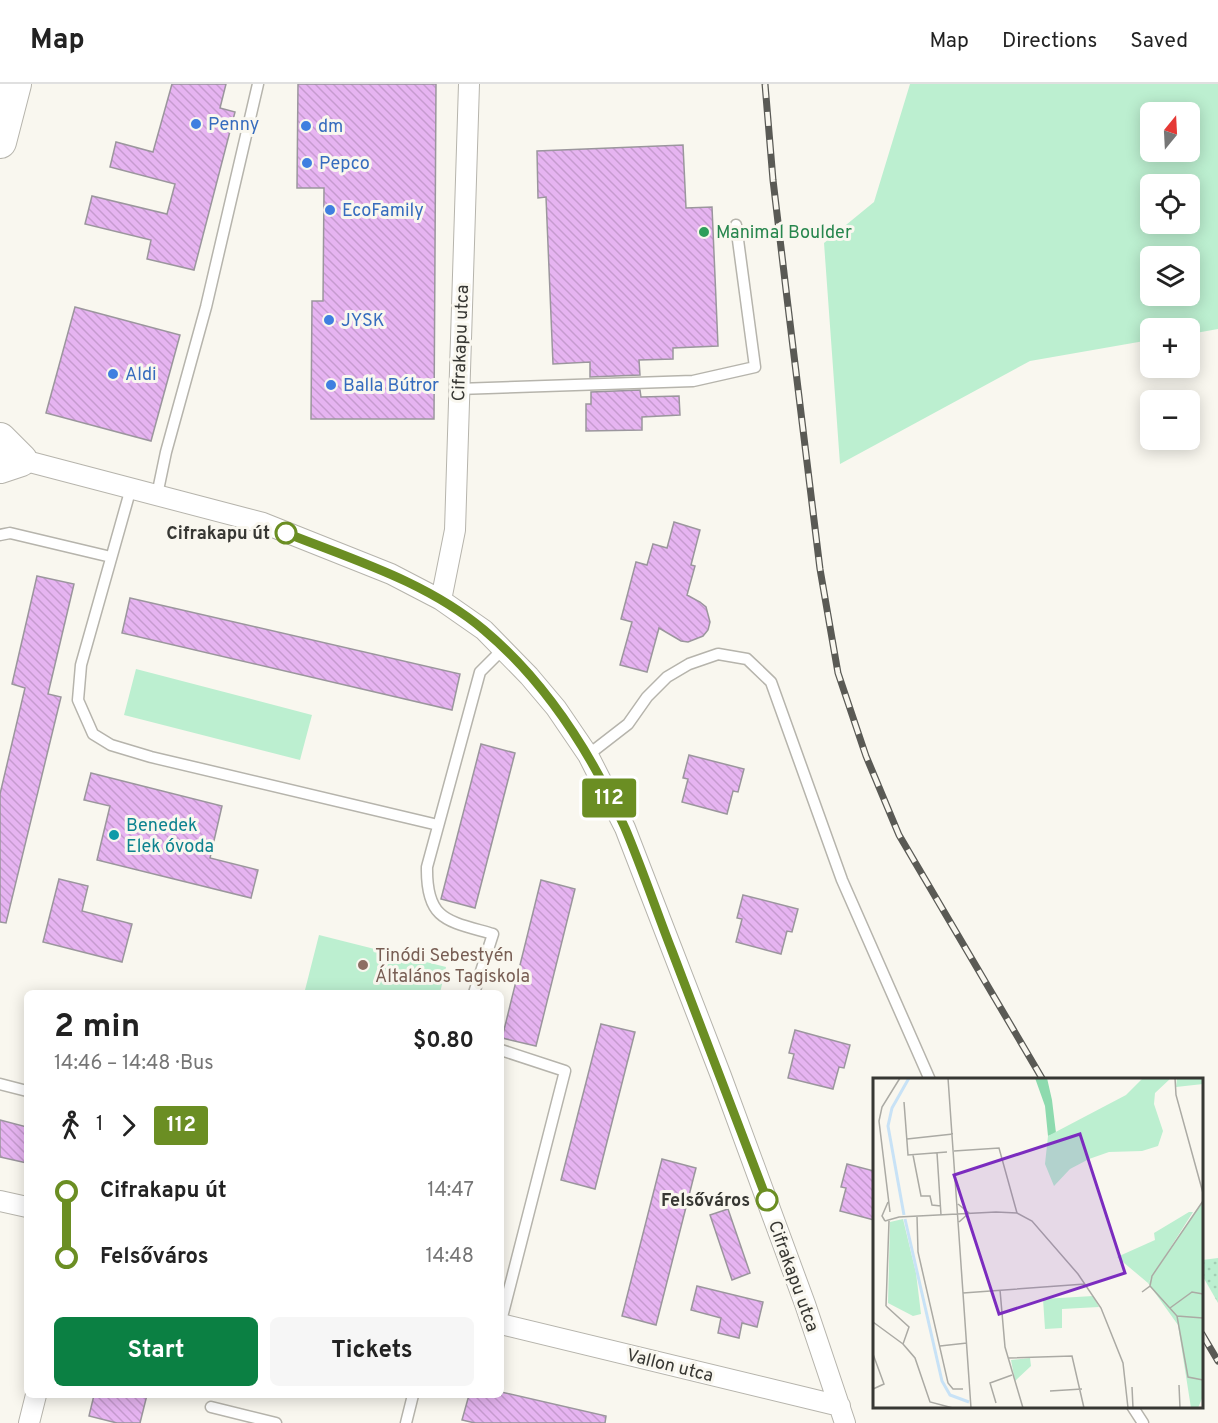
<!DOCTYPE html>
<meta charset="utf-8">
<style>
:root{--surface:#fff;--page:#f6f6f6;--text:#222;--muted:#767676;--line:#e0e0e0;--accent:#0b8043}
body{margin:0;font-family:Overpass,sans-serif;background:var(--page);color:var(--text);height:100vh;display:flex;flex-direction:column;font-size:22px;white-space:nowrap}
*{box-sizing:border-box;margin:0}
p{font-size:20px;color:var(--muted)}
.icon{flex:none;width:33px;height:33px;fill:none;stroke:currentColor;stroke-width:2;stroke-linecap:round;stroke-linejoin:round}
.map{position:relative;flex:1;overflow:hidden}
.side{position:absolute;left:24px;top:906px;width:480px;height:408px;display:flex;flex-direction:column;background:var(--surface);border-radius:9px;box-shadow:0 3px 15px #0003}
.side>*{flex:none}
.badge{padding:0 12px;border-radius:4px;font-size:21px;line-height:39px}
.needle{width:39px;rotate:18deg}
.buttons{position:absolute;left:1140px;top:18px;display:grid;gap:12px}
.buttons a{display:grid;place-items:center;width:60px;height:60px;border-radius:9px;background:var(--surface);box-shadow:0 3px 15px #0003;font-size:30px}
.map>.badge{position:absolute;translate:-50% -50%;box-shadow:0 0 0 3px #fff}
.legs{display:flex;align-items:center;gap:9px;height:66px;padding:0 30px;font-size:20px}
.legs p{margin-inline-start:auto}
.summary{display:flex;align-items:center;justify-content:space-between;height:102px;padding:0 30px}
h1{font-size:33px;font-weight:700;line-height:45px}
.cta{display:flex;gap:12px;margin-top:auto;padding:12px 30px}
.cta a{flex:1;height:69px;border-radius:9px;background:var(--accent);color:#fff;font-size:24px;font-weight:700;line-height:69px;text-align:center}
.cta a+a{background:var(--page);color:var(--text)}
ul{padding:0 30px;list-style:none}
li{display:flex;align-items:center;gap:21px;height:66px;font-size:22px}
li i{display:grid;place-items:center;width:9px;height:100%;margin:0 8px;background:currentColor}
li i::after{content:'';width:15px;height:15px;margin:-8px;border:4px solid;border-radius:50%;background:var(--surface)}
li p{margin-inline-start:auto}
li:first-child i{background:linear-gradient(#0000 50%,currentColor 0)}
li:last-child i{background:linear-gradient(currentColor 50%,#0000 0)}
header{display:flex;align-items:center;gap:36px;box-sizing:border-box;height:84px;padding:0 30px;background:var(--surface);border-bottom:2px solid var(--line)}
header strong{font-size:28px}
nav{display:flex;gap:33px;margin-inline-start:auto;font-size:21px}
.map>svg:first-child{display:block}
.grass{fill:url(#grass-dots)}
.green{fill:#bcefd0;fill-rule:evenodd}
.building{fill:url(#building-back-hatch);stroke:#9b969d;stroke-width:1.5}
.lines{fill:none;stroke-linecap:round;stroke-linejoin:round}
.lane-casing{stroke:#b6b4ac;stroke-width:13}
.street-casing{stroke:#b6b4ac;stroke-width:22}
.primary-casing{stroke:#b6b4ac;stroke-width:34}
.lane{stroke:#fff;stroke-width:10}
.street{stroke:#fff;stroke-width:20}
.primary{stroke:#fff;stroke-width:32}
.rail-casing{stroke:#5a5a55;stroke-width:7}
.rail{stroke:#f9f7ef;stroke-width:4.5;stroke-dasharray:14;stroke-linecap:butt}
.line-1-casing{stroke:#fff;stroke-width:14}
.line-1{stroke:#6b8e23;stroke-width:9}
.shop-dot{fill:#3f7fe0;stroke:#f9f7ef;stroke-width:2}
.leisure-dot{fill:#2e9e5b;stroke:#f9f7ef;stroke-width:2}
.stop-1-dot{fill:#fff;stroke:#6b8e23;stroke-width:3}
.culture-dot{fill:#0f9aa8;stroke:#f9f7ef;stroke-width:2}
.education-dot{fill:#8d6e63;stroke:#f9f7ef;stroke-width:2}
.labels{text-anchor:middle;stroke-width:6;stroke-linejoin:round;paint-order:stroke}
.shop-label{font-size:18px;fill:#366cbe;stroke:#f9f7ef;text-anchor:start}
.leisure-label{font-size:18px;fill:#27864d;stroke:#f9f7ef;text-anchor:start}
.street-label{font-size:18px;fill:#373733;stroke:#f9f7ef}
.stop-label{font-size:18px;font-weight:bold;fill:#373733;stroke:#f9f7ef;text-anchor:end}
.culture-label{font-size:18px;fill:#0d838f;stroke:#f9f7ef;text-anchor:start}
.education-label{font-size:18px;fill:#785e54;stroke:#f9f7ef;text-anchor:start}
.inset-river{fill:none;stroke:#c8e2f6;stroke-width:3}
.inset-road{fill:none;stroke:#abaaa4;stroke-width:1.5}
.view{fill:#7b2cbf;fill-opacity:0.15;stroke:#7b2cbf;stroke-width:3}
.inset-edge{fill:none;stroke:#373733;stroke-width:3}
</style>
<header>
<strong>Map</strong>
<nav><a>Map</a><a>Directions</a><a>Saved</a></nav>
</header>
<div class="map">
<svg width="1218" height="1339" viewBox="0 0 1218 1339">
<defs>
<pattern id="grass-dots" width="8" height="8" patternUnits="userSpaceOnUse" patternTransform="scale(1.5)"><rect width="8" height="8" fill="#bcefd0"/><path d="M2 2h.1M6 6h.1" fill="none" stroke="#a2ceb3" stroke-width="1.8" stroke-linecap="round"/></pattern>
<pattern id="building-back-hatch" width="6" height="6" patternUnits="userSpaceOnUse" patternTransform="scale(1.5)"><rect width="6" height="6" fill="#e6b4f1"/><path d="M-1 5l2 2M0 0l6 6M5-1l2 2" fill="none" stroke="#c69bcf"/></pattern>
</defs>
<rect width="100%" height="100%" fill="#f9f7ef"/>
<path class="grass" d="M 1218,1174 L 1218,1219 L 1202,1191 L 1202,1176 Z"/>
<path class="green" d="M 910,0 L 1218,0 L 1218,245 L 1190,250 L 1190,244 L 1150,244 L 1150,256 L 1030,277 L 840,380 L 824,159 L 874,118 ZM 1150,28 L 1190,28 L 1190,68 L 1150,68 ZM 1150,100 L 1190,100 L 1190,140 L 1150,140 ZM 1150,172 L 1190,172 L 1190,212 L 1150,212 Z
M 136,585 L 312,631 L 300,676 L 124,631 Z
M 319,851 L 446,883 L 440,909 L 318,909 L 305,906 Z"/>
<path class="building" d="M 172,0 L 226,0 L 220,24 L 235,28 L 194,186 L 147,175 L 151,156 L 85,140 L 92,112 L 167,130 L 175,100 L 110,83 L 116,58 L 153,68 Z
M 298,0 L 436,0 L 434,335 L 311,335 L 312,217 L 323,217 L 324,104 L 297,104 Z
M 683,61 L 686,124 L 712,123 L 718,262 L 673,264 L 673,275 L 639,276 L 640,291 L 590,293 L 590,278 L 553,280 L 546,113 L 538,114 L 537,67 Z
M 75,223 L 180,251 L 151,357 L 46,329 Z
M 640,306 L 641,313 L 679,312 L 680,331 L 642,333 L 642,346 L 586,347 L 586,320 L 591,320 L 591,308 Z
M 674,438 L 700,446 L 691,481 L 695,482 L 687,511 L 700,518 L 706,523 L 710,538 L 708,546 L 703,552 L 688,558 L 681,557 L 659,544 L 647,588 L 620,581 L 632,538 L 621,535 L 636,478 L 647,481 L 653,460 L 667,464 Z
M 37,492 L 74,500 L 48,610 L 61,613 L 6,839 L 0,838 L 0,710 L 25,604 L 12,600 Z
M 130,514 L 460,590 L 452,626 L 122,549 Z
M 481,660 L 515,669 L 475,824 L 441,815 Z
M 689,671 L 744,685 L 738,708 L 733,707 L 727,730 L 682,718 L 688,695 L 683,694 Z
M 91,689 L 222,722 L 210,774 L 258,786 L 251,814 L 97,776 L 110,722 L 84,716 Z
M 59,795 L 88,802 L 82,827 L 132,840 L 122,878 L 43,858 Z
M 541,796 L 575,805 L 536,962 L 502,954 Z
M 743,811 L 798,825 L 792,848 L 787,847 L 781,870 L 736,858 L 742,835 L 737,834 Z
M 601,940 L 635,948 L 595,1105 L 561,1096 Z
M 795,946 L 850,961 L 844,984 L 839,983 L 833,1005 L 788,994 L 794,970 L 789,969 Z
M 0,1036 L 27,1043 L 27,1079 L 0,1073 Z
M 662,1075 L 696,1084 L 656,1241 L 622,1232 Z
M 847,1080 L 874,1087 L 874,1136 L 840,1127 L 846,1104 L 841,1103 Z
M 728,1125 L 750,1189 L 732,1196 L 710,1131 Z
M 697,1202 L 763,1218 L 757,1243 L 742,1239 L 739,1254 L 718,1249 L 721,1234 L 691,1226 Z
M 501,1308 L 606,1332 L 605,1339 L 475,1339 L 462,1336 L 469,1311 L 501,1311 Z
M 94,1311 L 147,1311 L 140,1339 L 117,1339 L 89,1332 Z"/>
<g class="lines">
<g class="lane-casing">
<path id="lane" d="M 458,305 L 693,297 L 755,283 L 736,141
M 131,404 L 81,581 L 78,616 L 93,650 L 111,661 L 151,673 L 438,741
M 157,411 L 166,368 L 206,223 L 258,0
M 0,451 L 10,449 L 111,473
M 588,671 L 628,640 L 647,613 L 667,593 L 689,580 L 718,570 L 747,575 L 771,598 L 842,796 L 930,996
M 474,909 L 493,850 C 448,837 426,837 427,783 L 480,588 L 503,565
M 501,966 L 565,987 L 501,1237
M 0,1000 L 27,1007
M 1132,1322 L 1143,1339
M 211,1323 L 276,1339
M 406,1339 L 413,1311"/>
</g>
<g class="street-casing">
<path id="street" d="M 11,373 L 263,439 L 391,490 L 441,516 L 484,546 L 529,592 L 556,624 L 588,671 L 625,744 L 721,992 L 805,1220 L 845,1339
M 441,516 L 455,446 L 469,0
M 0,1117 L 27,1123
M 501,1240 L 840,1322
M 29,1339 L 36,1311"/>
</g>
<g class="primary-casing">
<path id="primary" d="M 0,58 L 15,0
M 0,355 L 21,376 L 0,383"/>
</g>
<use href="#lane" class="lane"/>
<use href="#street" class="street"/>
<use href="#primary" class="primary"/>
<g class="rail-casing">
<path id="rail" d="M 765,0 L 773,96 L 787,214 L 820,485 L 838,589 L 866,672 L 899,751 L 1043,996
M 1202,1250 L 1218,1277"/>
</g>
<use href="#rail" class="rail"/>
</g>
<g class="lines">
<g class="line-1-casing">
<path id="line-1" d="M 286,449 C 354,476 427,498 484,546 C 546,598 592,671 625,744 C 642,784 656,826 672,867 C 704,950 736,1033 767,1116"/>
</g>
<use href="#line-1" class="line-1"/>
</g>
<g class="shop-dot">
<circle cx="196" cy="40" r="6"/>
<circle cx="306" cy="42" r="6"/>
<circle cx="307" cy="79" r="6"/>
<circle cx="330" cy="126" r="6"/>
<circle cx="329" cy="236" r="6"/>
<circle cx="113" cy="290" r="6"/>
<circle cx="331" cy="301" r="6"/>
</g>
<circle class="leisure-dot" cx="704" cy="148" r="6"/>
<g class="stop-1-dot">
<circle cx="286" cy="449" r="10"/>
<circle cx="767" cy="1116" r="10"/>
</g>
<circle class="culture-dot" cx="114" cy="751" r="6"/>
<circle class="education-dot" cx="363" cy="881" r="6"/>
<g class="labels">
<g class="shop-label">
<text x="208" y="46">Penny</text>
<text x="318" y="48">dm</text>
<text x="319" y="85">Pepco</text>
<text x="342" y="132">EcoFamily</text>
<text x="341" y="242">JYSK</text>
<text x="125" y="296">Aldi</text>
<text x="343" y="307">Balla Bútror</text>
</g>
<g class="leisure-label">
<text x="716" y="154">Manimal Boulder</text>
</g>
<g class="street-label">
<text transform="translate(460 259) rotate(-88)" y="6">Cifrakapu utca</text>
<text transform="translate(794 1192) rotate(70)" y="6">Cifrakapu utca</text>
<text transform="translate(670 1281) rotate(14)" y="6">Vallon utca</text>
</g>
<g class="stop-label">
<text x="270" y="455">Cifrakapu út</text>
<text x="750" y="1122">Felsőváros</text>
</g>
<g class="culture-label">
<text x="126" y="747">Benedek<tspan x="126" dy="21">Elek óvoda</tspan></text>
</g>
<g class="education-label">
<text x="375" y="877">Tinódi Sebestyén<tspan x="375" dy="21">Általános Tagiskola</tspan></text>
</g>
</g>
<g transform="translate(873 994)">
<rect width="330" height="330" fill="#f9f7ef"/>
<path d="M 316,134 L 320,134 L 275,205 L 244,179 L 282,162 L 281,155 Z" fill="#bcefd0"/>
<path d="M 162,0 L 174,0 L 179,22 L 183,55 L 175,58 L 172,28 Z" fill="#8ddaae"/>
<path d="M 270,0 L 298,0 L 282,15 L 281,26 L 290,53 L 285,68 L 269,73 L 236,74 L 216,81 L 197,91 L 181,108 L 172,86 L 175,58 L 253,17 ZM 304,0 L 330,0 L 330,6 L 303,9 ZM 330,122 L 330,318 L 325,330 L 318,330 L 305,247 L 275,205 ZM 30,141 L 43,195 L 48,236 L 40,238 L 15,225 L 17,144 ZM 220,218 L 226,229 L 189,231 L 189,250 L 172,251 L 170,221 ZM 157,280 L 158,288 L 142,303 L 138,282 Z" fill="#bcefd0"/>
<path class="inset-river" d="M 31,137 L 15,48 L 19,30 L 36,0M 32,141 L 69,303 L 77,317 L 96,324"/>
<path class="inset-road" d="M 75,0 L 98,330M 302,0 L 303,17 L 330,115M 31,24 L 35,77 L 74,74M 34,61 L 80,56M 81,73 L 126,70 L 144,135M 64,75 L 68,137M 40,77 L 48,118 L 57,118 L 59,127 L 68,128M 85,126 L 96,135 L 86,144M 17,134 L 6,43 L 9,29 L 27,0M 44,138 L 45,174 L 75,305 L 80,311 L 90,311M 12,143 L 26,139 L 123,134 L 144,135 L 159,143 L 205,196 L 228,230 L 250,285 L 255,330M 12,143 L 9,138 L 15,124M 277,208 L 304,238 L 315,299 L 330,302M 127,212 L 132,269 L 150,330M 269,214 L 277,208 L 279,198 L 330,123M 90,215 L 212,206M 13,228 L 36,249 L 30,266 L 42,280 L 57,324 L 80,330M 13,228 L 16,143M 297,230 L 319,214 L 330,216M 304,238 L 330,240M 0,244 L 30,266M 67,268 L 94,265M 0,276 L 11,306 L 0,311M 135,280 L 199,278 L 211,330M 306,307 L 307,330M 259,309 L 260,330M 177,313 L 209,311M 123,325 L 117,305 L 139,297"/>
<path class="view" d="M 207,56 L 252,195 L 126,236 L 81,97 Z"/>
<rect width="330" height="330" class="inset-edge"/>
</g>
</svg>
<div class="buttons">
<a><svg class="needle" viewBox="-14 -14 28 28"><path d="M0-13l5 13h-10z" fill="#e53935"/><path d="M0 13l5-13h-10z" fill="#767676"/></svg></a>
<a><svg class="icon" aria-label="locate" viewBox="0 0 24 24"><circle cx="12" cy="12" r="6"/><path d="M12 2v4M12 18v4M2 12h4M18 12h4"/></svg></a>
<a><svg class="icon" aria-label="layers" viewBox="0 0 24 24"><path d="M12 4l9 5-9 5-9-5zM3 14l9 5 9-5"/></svg></a>
<a>+</a>
<a>−</a>
</div>
<b class="badge" style="left:609px;top:714px;background:#6b8e23;color:#fff">112</b>
<section class="side">
<div class="summary"><div><h1>2 min</h1><p>14:46 – 14:48 · Bus</p></div><b>$0.80</b></div>
<div class="legs"><svg class="icon" aria-label="walk" viewBox="0 0 24 24"><circle cx="13" cy="4" r="2"/><path d="M13 8l-2 6 4 7M11 14l-3 7M7 12l3-4h3l4 4"/></svg>1<svg class="icon" aria-label="forward" viewBox="0 0 24 24"><path d="M9 5l7 7-7 7"/></svg><b class="badge" style="background:#6b8e23;color:#fff">112</b></div>
<ul>
<li><i style="color:#6b8e23"></i><b>Cifrakapu út</b><p>14:47</p></li>
<li><i style="color:#6b8e23"></i><b>Felsőváros</b><p>14:48</p></li>
</ul>
<div class="cta"><a>Start</a><a>Tickets</a></div>
</section>
</div>
